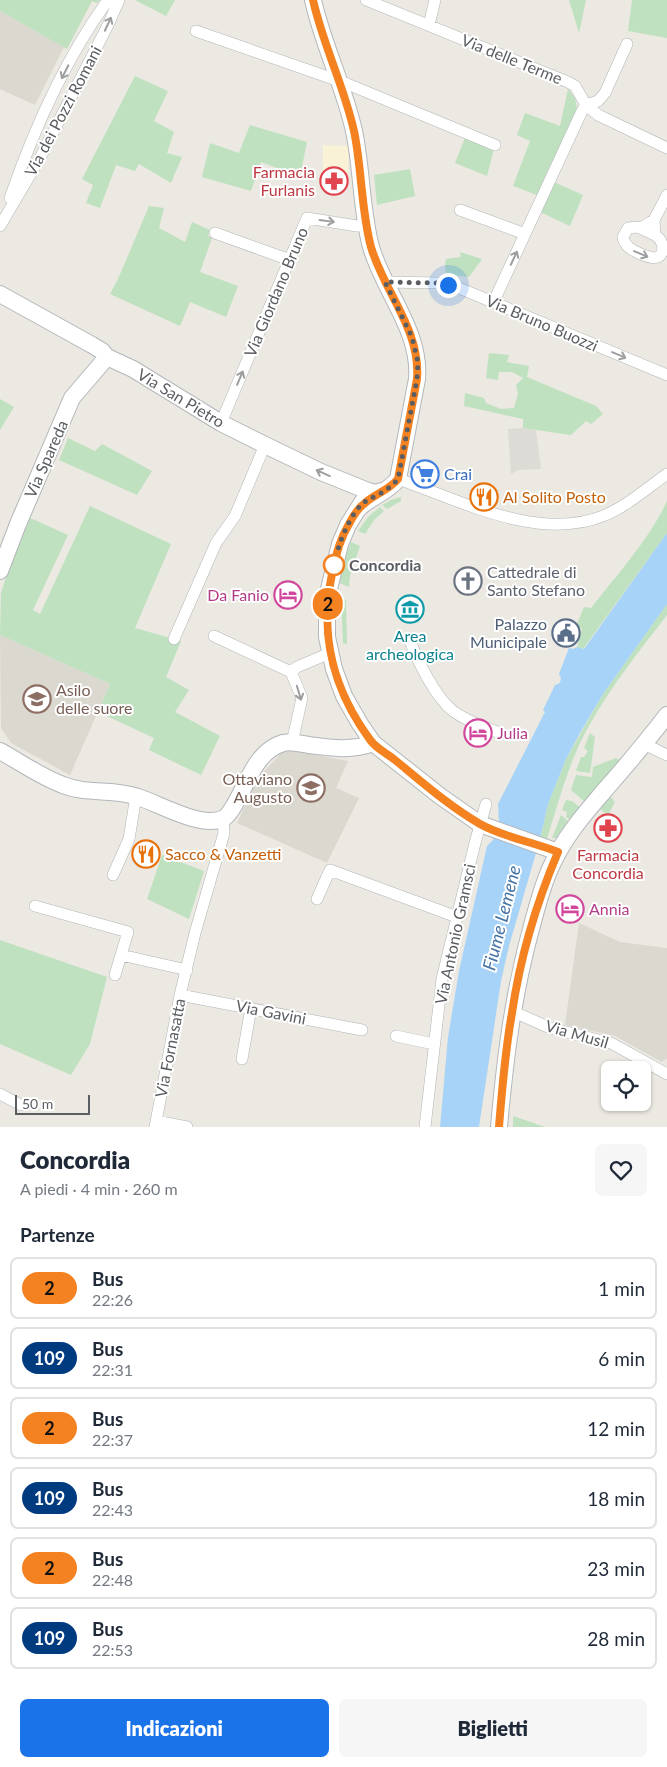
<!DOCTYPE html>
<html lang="it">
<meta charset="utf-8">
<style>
:root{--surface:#fff;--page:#f6f6f7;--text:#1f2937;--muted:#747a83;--line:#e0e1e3;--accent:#1a73e8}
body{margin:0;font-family:Lato,sans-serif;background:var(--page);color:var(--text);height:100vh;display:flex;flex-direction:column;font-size:19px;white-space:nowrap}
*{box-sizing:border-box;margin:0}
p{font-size:16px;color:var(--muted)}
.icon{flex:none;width:28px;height:28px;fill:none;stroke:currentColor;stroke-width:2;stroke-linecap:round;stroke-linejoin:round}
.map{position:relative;height:1127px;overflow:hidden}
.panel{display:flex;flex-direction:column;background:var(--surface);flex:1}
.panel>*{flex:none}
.badge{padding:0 10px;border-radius:16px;font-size:18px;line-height:32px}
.fabs{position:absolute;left:601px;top:1061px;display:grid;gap:10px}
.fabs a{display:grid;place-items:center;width:50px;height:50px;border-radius:8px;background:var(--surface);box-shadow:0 1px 4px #0004;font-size:25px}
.scale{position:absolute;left:15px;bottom:12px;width:75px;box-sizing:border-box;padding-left:5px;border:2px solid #5a5d61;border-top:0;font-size:14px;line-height:18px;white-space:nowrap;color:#5a5d61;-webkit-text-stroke:4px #fff;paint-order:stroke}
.you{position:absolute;width:25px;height:25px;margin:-12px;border:4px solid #fff;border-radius:50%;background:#1a73e8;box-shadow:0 0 0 8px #1a73e833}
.map>.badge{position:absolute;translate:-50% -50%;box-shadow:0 0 0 2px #fff}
h2{padding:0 20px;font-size:19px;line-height:45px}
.round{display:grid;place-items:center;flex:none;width:52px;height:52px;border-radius:8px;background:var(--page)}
.headline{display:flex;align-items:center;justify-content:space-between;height:85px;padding:0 20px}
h1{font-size:24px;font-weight:800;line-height:38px}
.primary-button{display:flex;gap:10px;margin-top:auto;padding:10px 20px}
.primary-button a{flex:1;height:58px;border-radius:8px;background:var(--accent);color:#fff;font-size:20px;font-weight:800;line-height:58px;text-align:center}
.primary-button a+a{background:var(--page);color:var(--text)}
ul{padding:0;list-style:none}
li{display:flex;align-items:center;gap:15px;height:62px;margin:0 10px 8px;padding:0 10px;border:2px solid var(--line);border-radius:8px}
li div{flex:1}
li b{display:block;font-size:19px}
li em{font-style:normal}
li .badge{min-width:55px;font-weight:700;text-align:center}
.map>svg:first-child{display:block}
.commercial{fill:#faf2d7}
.industrial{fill:#dddbd6}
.education{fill:#dbd8d0}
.green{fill:#bfe1c0}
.water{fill:#a6d3f7}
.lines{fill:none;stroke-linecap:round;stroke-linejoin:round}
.street-casing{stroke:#b2b4b8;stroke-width:12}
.secondary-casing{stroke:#b3b6bb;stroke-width:18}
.street{stroke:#fff;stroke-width:11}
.secondary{stroke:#fff;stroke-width:16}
.oneway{stroke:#9c9ea0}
.line-casing{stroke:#fff;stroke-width:11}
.line{stroke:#f58220;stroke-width:8}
.walk{stroke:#5a5d61;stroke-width:5;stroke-dasharray:0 9}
.stop-dot{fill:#fff;stroke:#f58220;stroke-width:2.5}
.labels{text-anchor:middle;stroke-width:4;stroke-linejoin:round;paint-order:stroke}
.street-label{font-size:16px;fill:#5a5d61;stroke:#fff}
.health-label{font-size:16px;fill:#be3a42;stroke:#fff;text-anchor:end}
.shop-label{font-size:16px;fill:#366cbe;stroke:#fff;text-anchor:start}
.food-label{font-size:16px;fill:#c56008;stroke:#fff;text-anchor:start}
.stop-label{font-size:16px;font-weight:bold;fill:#5a5d61;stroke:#fff;text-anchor:start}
.worship-label{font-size:16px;fill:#5b616d;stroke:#fff;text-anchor:start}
.hotel-label{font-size:16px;fill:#b23c85;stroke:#fff;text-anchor:start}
.service-label{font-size:16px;fill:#4e5e75;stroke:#fff;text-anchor:end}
.culture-label{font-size:16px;fill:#0d838f;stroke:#fff}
.education-label{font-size:16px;fill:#785e54;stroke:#fff;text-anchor:start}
.water-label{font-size:18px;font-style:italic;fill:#4674a6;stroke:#fff}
</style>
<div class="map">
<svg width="667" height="1127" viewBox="0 0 667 1127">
<rect width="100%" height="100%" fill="#ebe9e1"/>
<path class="commercial" d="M 323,145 L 349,146 L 347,189 L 323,189 Z"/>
<path class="industrial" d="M 523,428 L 536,430 L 541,469 L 518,470 L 511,474 L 508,429 Z"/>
<path class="education" d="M 0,11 L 64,47 L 35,105 L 0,89 Z
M 0,635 L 110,684 L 70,775 L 11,743 L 1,728 Z
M 285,749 L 348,761 L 336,788 L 359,798 L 327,863 L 237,823 L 257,779 Z
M 579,923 L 620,942 L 667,948 L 667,1058 L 662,1062 L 615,1036 L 565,1025 Z"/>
<path class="green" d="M 0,0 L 100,0 L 97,3 L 92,1 L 67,49 L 0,11 Z
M 135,0 L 175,0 L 166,16 Z
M 569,0 L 586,0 L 579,33 Z
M 632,0 L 667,0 L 667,38 L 628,31 Z
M 135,76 L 168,91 L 154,121 L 174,132 L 167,153 L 182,157 L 171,183 L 139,164 L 135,171 L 116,165 L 100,208 L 86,203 L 93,185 L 82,179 Z
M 568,89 L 575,98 L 577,108 L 537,195 L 513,186 L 530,141 L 517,135 L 525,113 L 560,126 Z
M 250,125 L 307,142 L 300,177 L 261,162 L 251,191 L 202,177 L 210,143 L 239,153 Z
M 465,138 L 494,149 L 487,176 L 455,163 Z
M 410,169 L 415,196 L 377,205 L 374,175 Z
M 554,182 L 583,195 L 570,226 L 540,212 Z
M 149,206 L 164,208 L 159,228 L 185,242 L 192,222 L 210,230 L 208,236 L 212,238 L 200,272 L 238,286 L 226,317 L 190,302 L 180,326 L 110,294 L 118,279 Z
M 460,252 L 482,259 L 469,277 L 446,274 L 445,264 L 446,259 L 461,257 Z
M 489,353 L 509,355 L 507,362 L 529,366 L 527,377 L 596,406 L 603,414 L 591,424 L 586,421 L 571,435 L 523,428 L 523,419 L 464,406 L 465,393 L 484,398 L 486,403 L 501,409 L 514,408 L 518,394 L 516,385 L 523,378 L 512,372 L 499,372 L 498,380 L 486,378 Z
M 0,399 L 14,407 L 0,430 Z
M 68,438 L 95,451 L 102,444 L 152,471 L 137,495 L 59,460 Z
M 401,497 L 401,501 L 387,509 L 382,505 L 391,500 Z
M 667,501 L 667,533 L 583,649 L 577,647 L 582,629 L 576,626 L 584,607 L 591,608 C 616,576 651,537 667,501 Z
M 90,506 L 171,544 L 135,628 L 181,641 L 166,677 L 189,690 L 175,712 L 220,736 L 201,775 L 149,750 L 154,738 L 98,712 L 110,684 L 0,635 L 1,593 L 18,540 L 28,517 L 68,535 L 33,610 L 40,614 Z
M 380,507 L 384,511 L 374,520 L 365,534 L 358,531 L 368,517 Z
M 351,542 L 360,546 L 350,576 L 349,587 L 340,583 L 344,561 Z
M 341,598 L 346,600 L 347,644 L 343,643 Z
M 667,604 L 667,615 C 640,650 612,685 590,724 C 569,760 559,801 546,842 L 540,839 L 548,804 L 566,759 L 603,694 Z
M 590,733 L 595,737 L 590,773 L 576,771 L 581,757 L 584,757 L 588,751 L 584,748 Z
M 616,758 L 619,760 L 586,803 L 571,790 L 576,775 L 592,777 L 593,767 Z
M 609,795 L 615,802 L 608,815 L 600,809 Z
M 566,800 L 572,801 L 582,809 L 572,821 L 566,817 L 567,812 L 562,810 Z
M 561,815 L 568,821 L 556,838 L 552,838 Z
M 162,855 L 204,871 L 189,919 L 147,899 Z
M 0,940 L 107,977 L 90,1044 L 71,1075 L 0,1044 Z
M 513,1116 L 545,1127 L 513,1127 Z"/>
<path class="water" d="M 667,533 L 667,604 L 603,694 L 580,733 L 566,759 L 548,804 L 540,839 L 509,946 L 501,981 L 479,1127 L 440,1127 L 448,1037 L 459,971 L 487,846 L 493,840 L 499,824 L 498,804 L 545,712 L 543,710 L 555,685 L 560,683 L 561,678 L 559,674 L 569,648 L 573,649 L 577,647 L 584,649 Z"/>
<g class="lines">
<g class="street-casing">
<path id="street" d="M 366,0 L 568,82 L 575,86 L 586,105 L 598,115 L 667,148
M 429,25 L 435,0
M 196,31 L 345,83 L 495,145
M 586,105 L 598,101 L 605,93 L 627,44
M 10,198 C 34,129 65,59 108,0
M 460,210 L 525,234
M 654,220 L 667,195
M 0,226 L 40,158 L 108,25 L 119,0
M 641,228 L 654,220 L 655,235 C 662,239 667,252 658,257 C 651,260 629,250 626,244 C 623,241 624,240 623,237 L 628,228 L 638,227 L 655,235
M 215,233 L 290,260
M 385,282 L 438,283 L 459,288 L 667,375
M 493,303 L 582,111 L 586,105
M 221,423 L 307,218 L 357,226 L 367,226
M 398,479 C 460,500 537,542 603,516 C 626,507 647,488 667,474
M 214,636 L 291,672
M 174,639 L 216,543 L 235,516 L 265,445
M 410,641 C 418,662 436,698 453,711 C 466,721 483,726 499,733
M 292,743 L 302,698 L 291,672 L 297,667 L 330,653
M 644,744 L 667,755
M 113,875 L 129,839 L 136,796
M 317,899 L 330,870 L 457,917
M 35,906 L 128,932 L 121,955 L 187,970
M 115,975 L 121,955
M 180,995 L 362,1030
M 512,1011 L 550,1028 L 611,1043 L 667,1074
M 396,1036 L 434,1044
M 242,1059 L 251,1008
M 0,1094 L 21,1105
M 156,1121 L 187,1127
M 155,1127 L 180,995 L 195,933 L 224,833 L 223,819
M 425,1127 L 442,979 L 475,843 L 486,804"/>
</g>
<g class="secondary-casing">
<path id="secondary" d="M 313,0 C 323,45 344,86 354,131 C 362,169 361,210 371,247 C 384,292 421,331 417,379 L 398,479 C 387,493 370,497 358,509
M 0,294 L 92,345 L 102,351 L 107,357 L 133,369 L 221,423 L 265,445 L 321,472 L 368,491 L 375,493 L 382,491
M 363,501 L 348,525 L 340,544 L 329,589 L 327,617 L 327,637 L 334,669 L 344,696 L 360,724 L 373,743 L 440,796 L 480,824 L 558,852
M 0,571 L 18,524 L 72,398 L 107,357
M 0,751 C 20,762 41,777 63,785 C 87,795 114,788 138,797 C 158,803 203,830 224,818 C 229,815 232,809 235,804 C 248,782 256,751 283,743 C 290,741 302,744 309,745 C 331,748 352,751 373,743
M 499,1127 C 505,1059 513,995 531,929 C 538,903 545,875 559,851 C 571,829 588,810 604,791 C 626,766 647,741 667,715"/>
</g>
<use href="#street" class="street"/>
<use href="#secondary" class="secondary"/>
</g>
<defs><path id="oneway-shaft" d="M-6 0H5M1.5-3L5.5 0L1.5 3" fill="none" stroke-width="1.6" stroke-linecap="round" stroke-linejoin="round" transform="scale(1.25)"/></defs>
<g class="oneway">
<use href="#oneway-shaft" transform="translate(108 24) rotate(-65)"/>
<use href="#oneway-shaft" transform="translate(65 72) rotate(117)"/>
<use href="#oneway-shaft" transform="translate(327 221) rotate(8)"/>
<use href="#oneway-shaft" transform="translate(641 254) rotate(23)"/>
<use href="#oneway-shaft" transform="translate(514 258) rotate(-65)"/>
<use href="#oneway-shaft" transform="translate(619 355) rotate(23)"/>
<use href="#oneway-shaft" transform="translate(240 378) rotate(-67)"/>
<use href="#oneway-shaft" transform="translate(323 473) rotate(-156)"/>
<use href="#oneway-shaft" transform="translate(299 693) rotate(73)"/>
</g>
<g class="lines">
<g class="line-casing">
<path id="line" d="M 313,0 C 323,45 344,86 354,131 C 362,169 361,210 371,247 C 384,292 421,330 417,379 L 398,479 C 389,490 375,494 365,503 C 358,508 353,516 349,524 C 340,539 335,557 332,574 C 319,636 333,690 371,741 C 377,749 388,754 395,760 C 422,782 449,806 480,824 C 503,837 533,842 558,852 C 536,904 520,958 512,1013 C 505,1051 502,1089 499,1127"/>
</g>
<use href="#line" class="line"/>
<path class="walk" d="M 334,565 C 337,548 350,511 366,501 C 377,495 389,490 398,479 L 417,379 L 418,362 L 412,337 L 385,282 L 438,283 L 448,285"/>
</g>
<defs>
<g id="pharmacy-ring" transform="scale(1.4375)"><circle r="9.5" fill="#fff" stroke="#e0444e" stroke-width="1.5"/><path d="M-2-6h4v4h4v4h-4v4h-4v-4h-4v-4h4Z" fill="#e0444e"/></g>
<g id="supermarket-ring" transform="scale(1.4375)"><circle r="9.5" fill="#fff" stroke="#3f7fe0" stroke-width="1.5"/><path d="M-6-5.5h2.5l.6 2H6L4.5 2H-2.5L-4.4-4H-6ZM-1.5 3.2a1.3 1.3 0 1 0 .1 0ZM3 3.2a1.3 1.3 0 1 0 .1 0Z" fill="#3f7fe0"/></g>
<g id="restaurant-ring" transform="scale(1.4375)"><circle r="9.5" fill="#fff" stroke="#e8710a" stroke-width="1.5"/><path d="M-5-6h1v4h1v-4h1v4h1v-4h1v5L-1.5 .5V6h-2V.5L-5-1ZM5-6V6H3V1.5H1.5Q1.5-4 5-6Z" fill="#e8710a"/></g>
<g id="church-ring" transform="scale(1.4375)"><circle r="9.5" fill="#fff" stroke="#6b7280" stroke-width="1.5"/><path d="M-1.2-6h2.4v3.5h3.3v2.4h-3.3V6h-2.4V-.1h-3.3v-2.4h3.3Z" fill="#6b7280"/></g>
<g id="hotel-ring" transform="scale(1.4375)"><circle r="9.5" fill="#fff" stroke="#d1479c" stroke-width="1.5"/><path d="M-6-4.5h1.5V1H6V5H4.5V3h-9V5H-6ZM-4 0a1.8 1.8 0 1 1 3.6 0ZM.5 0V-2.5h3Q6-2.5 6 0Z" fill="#d1479c"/></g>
<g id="museum-ring" transform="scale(1.4375)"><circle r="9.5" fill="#fff" stroke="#0f9aa8" stroke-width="1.5"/><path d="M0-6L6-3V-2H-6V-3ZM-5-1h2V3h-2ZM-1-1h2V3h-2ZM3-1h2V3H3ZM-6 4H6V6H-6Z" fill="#0f9aa8"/></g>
<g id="civic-ring" transform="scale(1.4375)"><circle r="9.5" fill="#fff" stroke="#5c6f8a" stroke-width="1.5"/><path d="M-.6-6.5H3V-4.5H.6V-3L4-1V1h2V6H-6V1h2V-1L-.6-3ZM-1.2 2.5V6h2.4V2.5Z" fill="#5c6f8a"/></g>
<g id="school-ring" transform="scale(1.4375)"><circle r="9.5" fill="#fff" stroke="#8d6e63" stroke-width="1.5"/><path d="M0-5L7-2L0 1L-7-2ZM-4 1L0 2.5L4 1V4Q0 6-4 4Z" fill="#8d6e63"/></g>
</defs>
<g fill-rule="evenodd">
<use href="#pharmacy-ring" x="334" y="181"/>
<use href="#supermarket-ring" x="425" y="474"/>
<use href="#restaurant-ring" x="484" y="497"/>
<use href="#church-ring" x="468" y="581"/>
<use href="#hotel-ring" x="288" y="595"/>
<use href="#museum-ring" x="410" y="609"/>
<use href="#civic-ring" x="566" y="633"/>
<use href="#school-ring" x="37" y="699"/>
<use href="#hotel-ring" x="478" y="733"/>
<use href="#school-ring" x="311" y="788"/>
<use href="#pharmacy-ring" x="608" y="828"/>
<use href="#restaurant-ring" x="146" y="854"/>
<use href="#hotel-ring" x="570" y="909"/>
</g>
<circle class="stop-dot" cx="334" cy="565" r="10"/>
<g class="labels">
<g class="street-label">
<text transform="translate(512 59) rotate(22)" y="6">Via delle Terme</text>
<text transform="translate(63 111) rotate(-62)" y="6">Via dei Pozzi Romani</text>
<text transform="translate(276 292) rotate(-67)" y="6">Via Giordano Bruno</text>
<text transform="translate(542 323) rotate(23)" y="6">Via Bruno Buozzi</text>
<text transform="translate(181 398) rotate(31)" y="6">Via San Pietro</text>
<text transform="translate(46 459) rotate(-66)" y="6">Via Spareda</text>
<text transform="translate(455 934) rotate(-78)" y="6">Via Antonio Gramsci</text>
<text transform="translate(271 1012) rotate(11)" y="6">Via Gavini</text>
<text transform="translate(577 1034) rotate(16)" y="6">Via Musil</text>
<text transform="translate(170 1048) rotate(-79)" y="6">Via Fornasatta</text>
</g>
<g class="health-label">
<text x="315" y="178">Farmacia<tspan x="315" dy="18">Furlanis</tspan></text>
<text x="608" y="861" text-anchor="middle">Farmacia<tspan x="608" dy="18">Concordia</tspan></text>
</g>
<g class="shop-label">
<text x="444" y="480">Crai</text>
</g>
<g class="food-label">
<text x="503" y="503">Al Solito Posto</text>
<text x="165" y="860">Sacco &amp; Vanzetti</text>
</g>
<g class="stop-label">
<text x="349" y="571">Concordia</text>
</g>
<g class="worship-label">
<text x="487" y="578">Cattedrale di<tspan x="487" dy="18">Santo Stefano</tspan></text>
</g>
<g class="hotel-label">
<text x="269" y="601" text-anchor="end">Da Fanio</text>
<text x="497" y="739">Julia</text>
<text x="589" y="915">Annia</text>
</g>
<g class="service-label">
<text x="547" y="630">Palazzo<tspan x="547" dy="18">Municipale</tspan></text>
</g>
<g class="culture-label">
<text x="410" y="642">Area<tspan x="410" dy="18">archeologica</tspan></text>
</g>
<g class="education-label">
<text x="56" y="696">Asilo<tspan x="56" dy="18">delle suore</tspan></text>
<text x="292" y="785" text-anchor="end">Ottaviano<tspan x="292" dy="18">Augusto</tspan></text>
</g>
<g class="water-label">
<text transform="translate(502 918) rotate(-76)" y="6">Fiume Lemene</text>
</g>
</g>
</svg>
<div class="fabs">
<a><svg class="icon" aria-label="locate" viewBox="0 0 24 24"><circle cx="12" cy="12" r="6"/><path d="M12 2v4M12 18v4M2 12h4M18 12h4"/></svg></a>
</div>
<div class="scale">50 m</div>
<div class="you" style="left:448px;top:285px"></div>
<b class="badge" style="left:328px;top:604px;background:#f58220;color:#111">2</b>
</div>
<section class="panel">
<div class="headline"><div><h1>Concordia</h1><p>A piedi · 4 min · 260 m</p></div><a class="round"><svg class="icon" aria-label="heart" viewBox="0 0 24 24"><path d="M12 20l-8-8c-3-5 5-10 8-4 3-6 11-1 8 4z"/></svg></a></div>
<h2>Partenze</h2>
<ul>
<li><span class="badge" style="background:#f58220;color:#111">2</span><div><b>Bus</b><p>22:26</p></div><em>1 min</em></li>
<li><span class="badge" style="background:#003b80;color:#fff">109</span><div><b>Bus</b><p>22:31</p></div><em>6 min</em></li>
<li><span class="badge" style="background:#f58220;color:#111">2</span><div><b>Bus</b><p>22:37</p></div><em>12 min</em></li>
<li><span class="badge" style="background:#003b80;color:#fff">109</span><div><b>Bus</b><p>22:43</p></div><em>18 min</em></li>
<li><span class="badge" style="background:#f58220;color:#111">2</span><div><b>Bus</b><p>22:48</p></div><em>23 min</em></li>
<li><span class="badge" style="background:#003b80;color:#fff">109</span><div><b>Bus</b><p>22:53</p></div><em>28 min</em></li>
</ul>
<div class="primary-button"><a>Indicazioni</a><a>Biglietti</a></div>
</section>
